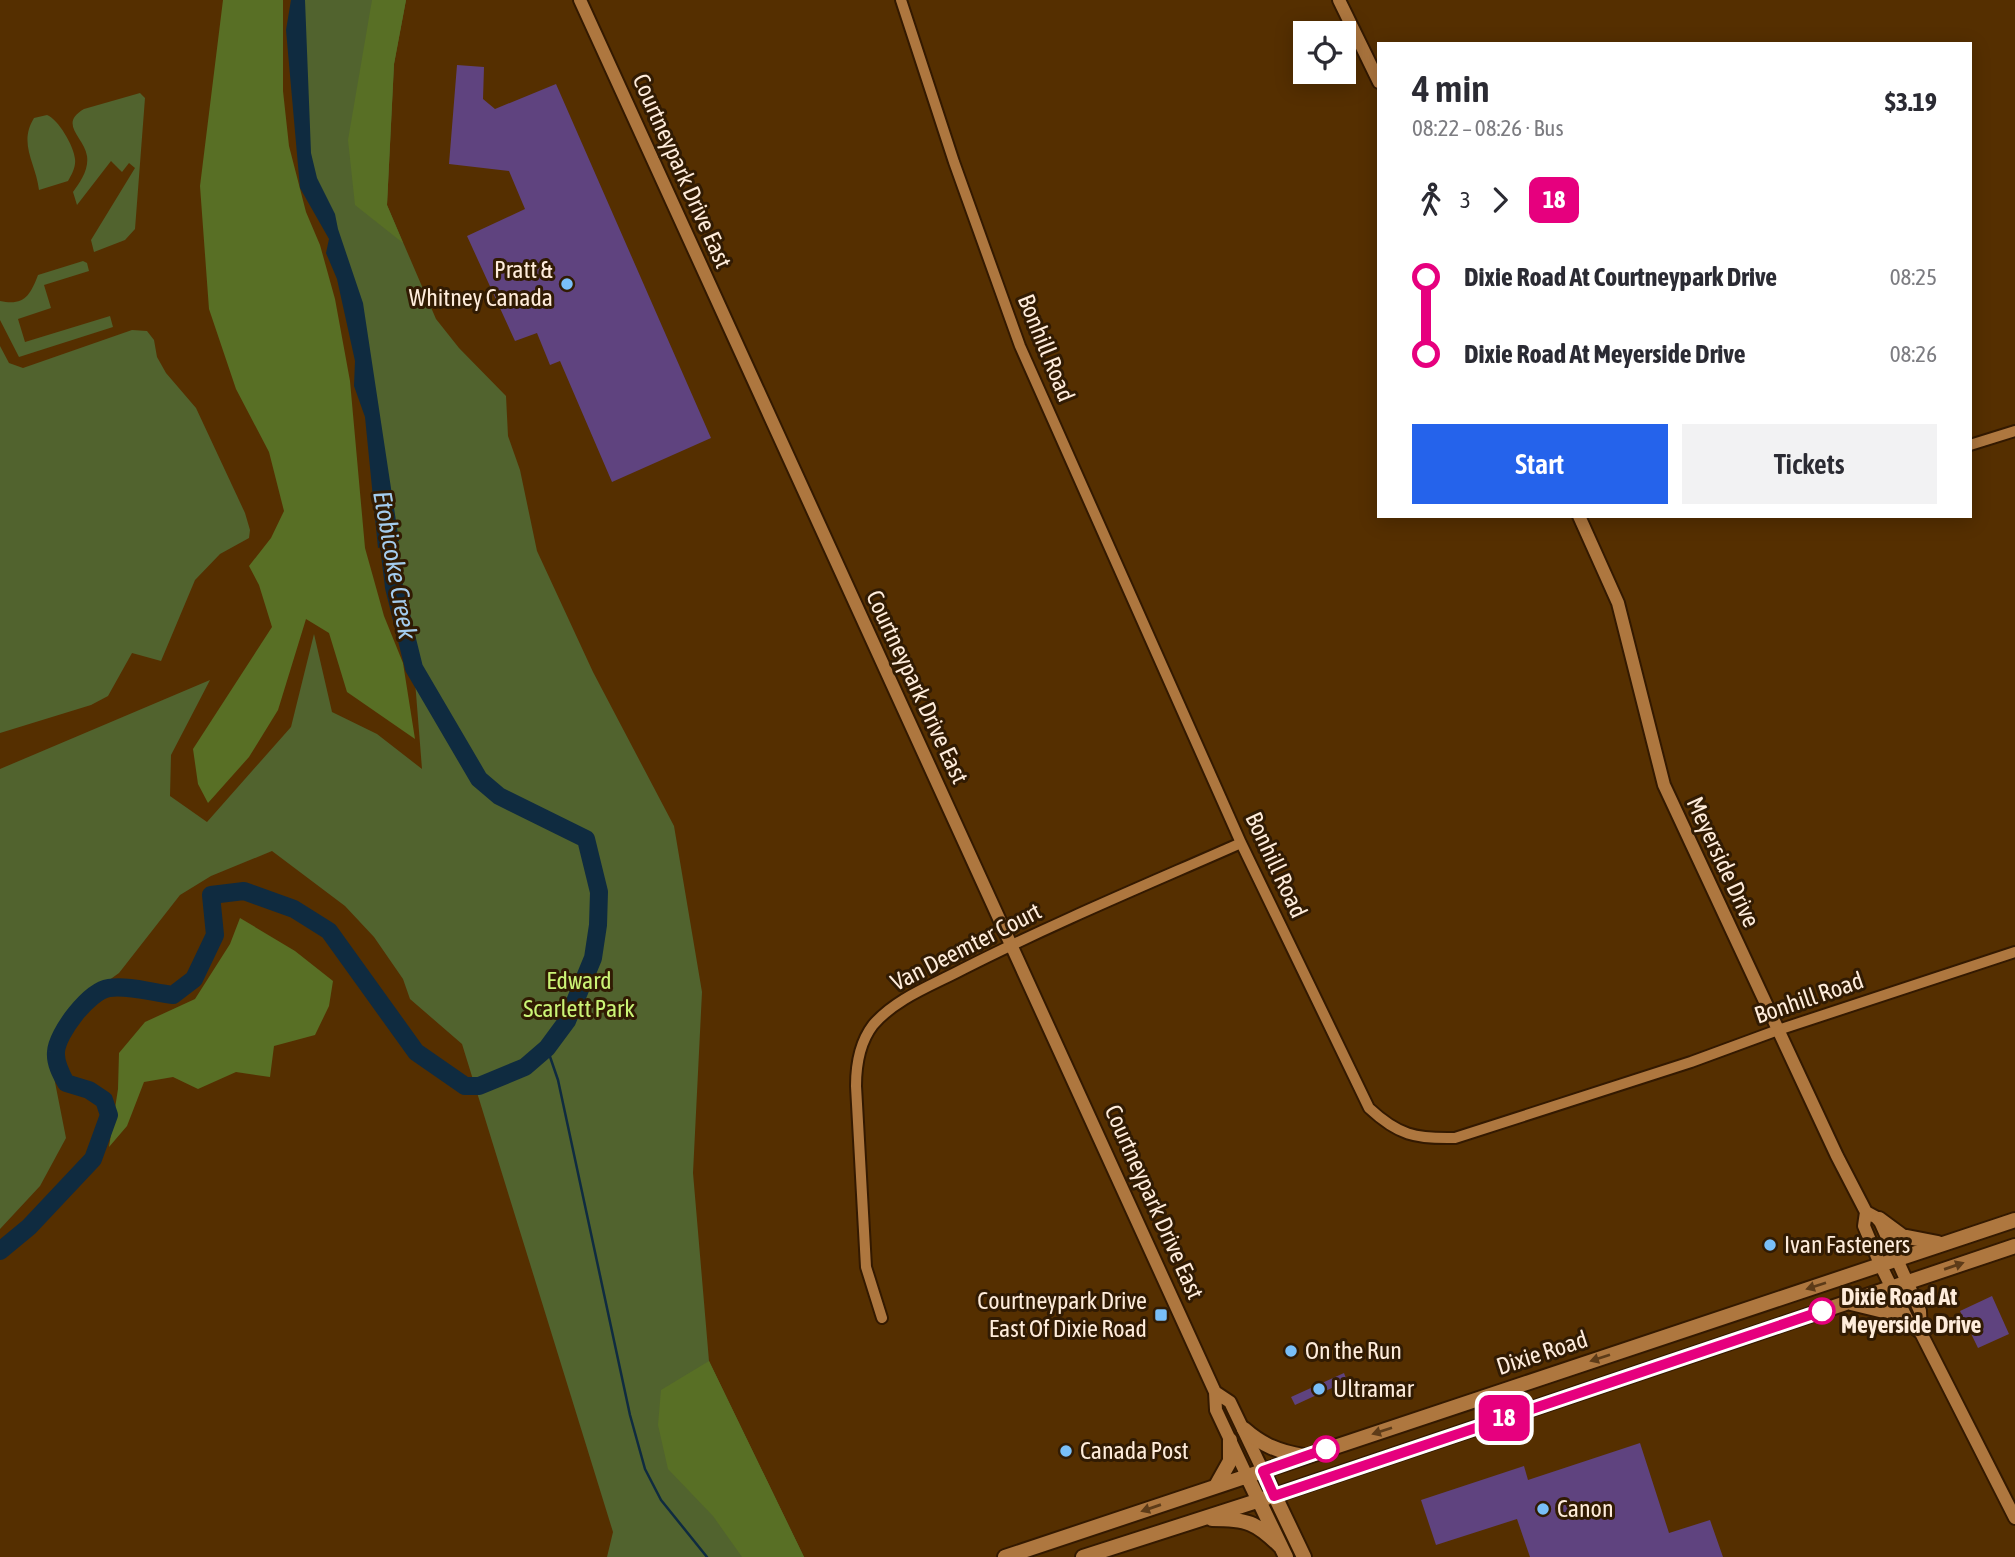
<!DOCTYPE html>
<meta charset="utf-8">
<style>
:root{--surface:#fff;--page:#f2f2f3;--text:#2b2b33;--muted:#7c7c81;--accent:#2563eb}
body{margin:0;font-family:"Asap Condensed",sans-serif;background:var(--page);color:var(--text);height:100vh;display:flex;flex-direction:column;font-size:26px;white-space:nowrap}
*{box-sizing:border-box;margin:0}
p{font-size:23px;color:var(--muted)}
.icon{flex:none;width:38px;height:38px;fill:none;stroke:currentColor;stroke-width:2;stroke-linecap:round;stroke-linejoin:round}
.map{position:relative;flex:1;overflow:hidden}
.details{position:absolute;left:1377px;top:42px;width:595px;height:476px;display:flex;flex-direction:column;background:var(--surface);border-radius:0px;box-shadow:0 4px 18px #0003}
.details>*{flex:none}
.badge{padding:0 14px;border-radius:10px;font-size:24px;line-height:46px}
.controls{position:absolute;left:1293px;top:21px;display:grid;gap:14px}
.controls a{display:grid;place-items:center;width:63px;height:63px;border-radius:0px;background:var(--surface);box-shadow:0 4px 18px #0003;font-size:35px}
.map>.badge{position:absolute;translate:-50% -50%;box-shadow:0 0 0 4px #fff}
.legs{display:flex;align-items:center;gap:10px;height:77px;padding:0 35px;font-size:23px}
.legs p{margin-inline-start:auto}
.head{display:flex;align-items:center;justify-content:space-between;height:119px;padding:0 35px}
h1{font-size:38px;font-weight:600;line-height:52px}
.cta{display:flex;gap:14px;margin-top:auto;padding:14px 35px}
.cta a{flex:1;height:80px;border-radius:0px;background:var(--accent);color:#fff;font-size:28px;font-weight:600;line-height:80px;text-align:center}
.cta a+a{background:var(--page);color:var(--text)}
ul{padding:0 35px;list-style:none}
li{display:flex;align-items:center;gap:24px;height:77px;font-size:26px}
li i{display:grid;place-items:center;width:10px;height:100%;margin:0 9px;background:currentColor}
li i::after{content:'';width:18px;height:18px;margin:-9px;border:5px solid;border-radius:50%;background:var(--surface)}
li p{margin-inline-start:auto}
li:first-child i{background:linear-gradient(#0000 50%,currentColor 0)}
li:last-child i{background:linear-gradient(currentColor 50%,#0000 0)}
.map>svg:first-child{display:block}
.green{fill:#51632e}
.forest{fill:#586f25}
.water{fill:#0f2b40}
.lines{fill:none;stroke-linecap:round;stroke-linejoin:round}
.stream{stroke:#0f2b40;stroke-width:2.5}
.river{stroke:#0f2b40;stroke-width:18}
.building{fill:#5f437f}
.minor-casing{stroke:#331900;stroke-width:14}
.tertiary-casing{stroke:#331900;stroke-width:16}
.secondary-casing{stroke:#331900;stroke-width:18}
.minor{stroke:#ae773f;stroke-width:10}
.tertiary{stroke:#ae773f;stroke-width:12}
.secondary{stroke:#ae773f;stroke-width:14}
.oneway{fill:#5d3b18}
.line-1-casing{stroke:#fff;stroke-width:16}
.line-1{stroke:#e6007e;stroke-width:10}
.poi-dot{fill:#79bff8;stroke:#311b03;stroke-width:2.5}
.stop-1-dot{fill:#fff;stroke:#e6007e;stroke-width:3.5}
.labels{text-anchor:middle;stroke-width:6;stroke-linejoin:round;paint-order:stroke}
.street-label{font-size:24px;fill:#feecdb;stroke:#311b03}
.poi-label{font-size:24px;fill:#feecdb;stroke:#311b03;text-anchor:start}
.park-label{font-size:24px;fill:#cbf476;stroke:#311b03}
.stop-label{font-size:24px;font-weight:bold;fill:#feecdb;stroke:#311b03;text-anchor:start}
.water-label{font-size:26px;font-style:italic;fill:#a4ccee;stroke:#311b03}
</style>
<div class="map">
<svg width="2015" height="1557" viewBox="0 0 2015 1557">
<rect width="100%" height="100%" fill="#552f00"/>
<path class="green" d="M 298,0 L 406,0 L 394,64 L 387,205 L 436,319 L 459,348 L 506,396 L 508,436 L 520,470 L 537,551 L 593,672 L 674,826 L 702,992 L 693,1173 L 709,1361 L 804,1557 L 607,1557 L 613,1532 L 462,1044 L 410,999 L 403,979 L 374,937 L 345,906 L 272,851 L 211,876 L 180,895 L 119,973 L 69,1009 L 51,1062 L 66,1138 L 40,1186 L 0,1229 L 0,769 L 210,680 L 171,755 L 170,796 L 207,822 L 291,727 L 314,634 L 332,712 L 377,734 L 422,769 L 414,668 L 394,587 L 361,323 L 312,180 Z
M 140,93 L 145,98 L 135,229 L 125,240 L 94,252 L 91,240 L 135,168 L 129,163 L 122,172 L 111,161 L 77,205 L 73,192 C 80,182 89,170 87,156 C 84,137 58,124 84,109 Z
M 47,115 C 58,119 74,146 75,159 C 76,167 72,174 68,181 L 39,190 C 36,163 18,144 34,118 Z
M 83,261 L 87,263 L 89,271 L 44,285 L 51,308 L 18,319 L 25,342 L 110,316 L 113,327 L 19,357 L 0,320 L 0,301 C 24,306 30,296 38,275 Z
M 132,330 L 147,331 L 154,340 L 157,357 L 166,373 L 196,408 L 245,513 L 250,530 L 249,538 L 220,554 L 195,580 L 161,661 L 132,653 L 108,696 L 91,705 L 0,733 L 0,346 L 9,363 L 23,368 Z"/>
<path class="forest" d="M 223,0 L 283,0 L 283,91 L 289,146 L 306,212 L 320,245 L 335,299 L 350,381 L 365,548 L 384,616 L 403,663 L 415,739 L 347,692 L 329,633 L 306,619 L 278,710 L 249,757 L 208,803 L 198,784 L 193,749 L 272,627 L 259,585 L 249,566 L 271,538 L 284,511 L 269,452 L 236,389 L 209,309 L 200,186 Z
M 372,0 L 406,0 L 394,64 L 387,205 L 403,243 L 355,205 L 348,140 Z
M 240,918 L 295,951 L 333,981 L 329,1006 L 315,1035 L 274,1046 L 270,1077 L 236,1072 L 198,1089 L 173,1077 L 144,1082 L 127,1126 L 109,1147 L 118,1089 L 119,1053 L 145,1022 L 195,999 L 230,944 Z
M 709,1361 L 804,1557 L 742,1557 L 713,1516 L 668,1469 L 658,1425 L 661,1390 Z"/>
<path class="water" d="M 291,0 L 305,0 L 311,153 L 317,178 L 335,214 L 338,229 L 363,303 L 399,541 L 378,548 L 365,417 L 354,386 L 355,361 L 337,279 L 326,253 L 329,239 L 300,188 L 286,30 Z"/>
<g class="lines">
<path class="stream" d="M 547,1048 L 558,1080 L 630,1415 L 645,1469 L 661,1500 L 707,1557"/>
<path class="river" d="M 0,1251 L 29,1227 L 93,1159 L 109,1115 L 104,1100 L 89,1090 L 66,1083 C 61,1074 55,1063 56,1052 C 57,1033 89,991 109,988 C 128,985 154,993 173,995 L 194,979 L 215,935 L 211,895 L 244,891 L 294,909 L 329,931 L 416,1052 L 465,1086 L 479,1086 L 525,1067 L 547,1048 L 567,1021 L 593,958 L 598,925 L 599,892 L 586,839 L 499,796 L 479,779 L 414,668 L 394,587 L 386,522"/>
</g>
<path class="building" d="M 457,65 L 484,67 L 483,99 L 495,109 L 556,84 L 711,438 L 612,482 L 560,361 L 550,365 L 537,333 L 515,341 L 467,236 L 525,209 L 509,171 L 449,164 Z
M 1992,1296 L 2009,1334 L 1978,1348 L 1960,1311 Z
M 1344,1373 L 1347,1381 L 1295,1405 L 1291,1397 Z
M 1640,1443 L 1669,1533 L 1710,1520 L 1723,1557 L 1530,1557 L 1517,1519 L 1436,1545 L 1421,1500 L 1524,1466 L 1528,1480 Z"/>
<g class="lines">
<g class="minor-casing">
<path id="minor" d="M 901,0 L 954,162 L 1020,346 L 1241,843 L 1369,1108 C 1398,1135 1415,1139 1455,1138 L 1691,1062 L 1778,1030 L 2015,952
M 1970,445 L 2015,431
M 882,1318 L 866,1267 L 856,1086 C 856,1065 860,1042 873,1025 C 896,998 933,985 963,969 C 1054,923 1148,884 1241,843"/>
</g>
<g class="tertiary-casing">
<path id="tertiary" d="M 580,0 L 1215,1392 L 1216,1410 L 1247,1476
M 1339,0 L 1379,82
M 1579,516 L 1618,603 L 1664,785 L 1837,1156 L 1866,1212 L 1879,1219 L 1920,1311 L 1921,1333
M 1866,1212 L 1864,1226 L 1880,1264 L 1909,1323 L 1921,1333 L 2015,1518
M 1215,1392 L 1230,1402 L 1263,1471"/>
</g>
<g class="secondary-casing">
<path id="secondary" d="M 1879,1219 L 1902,1236 L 1938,1243
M 1851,1303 L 1892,1313 L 1909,1323
M 1244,1429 C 1262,1445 1279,1452 1303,1456
M 1263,1471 L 1304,1557
M 1247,1476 L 1286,1557
M 1216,1486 L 1230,1461 L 1230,1440
M 1212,1519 C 1247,1519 1256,1522 1281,1547
M 1005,1557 L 2015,1220
M 1083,1557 L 1282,1493 L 2015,1246"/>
</g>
<use href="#minor" class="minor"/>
<use href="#tertiary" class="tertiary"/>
<use href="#secondary" class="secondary"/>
</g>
<defs><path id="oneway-solid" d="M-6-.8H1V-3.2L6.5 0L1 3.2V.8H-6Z" transform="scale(1.75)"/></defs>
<g class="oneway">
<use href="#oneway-solid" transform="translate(1954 1266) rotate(-19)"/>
<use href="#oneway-solid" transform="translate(1816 1286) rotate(162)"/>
<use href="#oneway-solid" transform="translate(1600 1358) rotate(162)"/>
<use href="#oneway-solid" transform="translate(1382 1431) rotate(162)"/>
<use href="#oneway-solid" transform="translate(1151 1508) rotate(161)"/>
</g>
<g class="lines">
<g class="line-1-casing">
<path id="line-1" d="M 1326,1449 L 1263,1471 L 1274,1496 L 1822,1311"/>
</g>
<use href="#line-1" class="line-1"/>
</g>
<g class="poi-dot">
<circle cx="567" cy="284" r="7"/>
<circle cx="1770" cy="1245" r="7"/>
<rect x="1154" y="1308" width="14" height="14" rx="3.5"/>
<circle cx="1291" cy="1351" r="7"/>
<circle cx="1319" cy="1389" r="7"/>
<circle cx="1066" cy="1451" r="7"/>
<circle cx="1543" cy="1509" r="7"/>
</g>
<g class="stop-1-dot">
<circle cx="1822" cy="1311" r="12"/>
<circle cx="1326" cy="1449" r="12"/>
</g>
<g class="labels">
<g class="street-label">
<text transform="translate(682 171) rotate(66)" y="8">Courtneypark Drive East</text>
<text transform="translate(1046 348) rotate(68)" y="8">Bonhill Road</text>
<text transform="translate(917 687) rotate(65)" y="8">Courtneypark Drive East</text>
<text transform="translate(1723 862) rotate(65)" y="8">Meyerside Drive</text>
<text transform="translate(1276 865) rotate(65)" y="8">Bonhill Road</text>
<text transform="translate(966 947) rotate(-27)" y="8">Van Deemter Court</text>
<text transform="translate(1809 998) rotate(-19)" y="8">Bonhill Road</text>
<text transform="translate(1154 1202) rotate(66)" y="8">Courtneypark Drive East</text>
<text transform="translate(1542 1353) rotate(-18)" y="8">Dixie Road</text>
</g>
<g class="poi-label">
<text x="553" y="278" text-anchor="end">Pratt &amp;<tspan x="553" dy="28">Whitney Canada</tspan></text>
<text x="1784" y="1253">Ivan Fasteners</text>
<text x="1147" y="1309" text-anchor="end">Courtneypark Drive<tspan x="1147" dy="28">East Of Dixie Road</tspan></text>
<text x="1305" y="1359">On the Run</text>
<text x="1333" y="1397">Ultramar</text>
<text x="1080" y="1459">Canada Post</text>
<text x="1557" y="1517">Canon</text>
</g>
<g class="park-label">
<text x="579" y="989">Edward<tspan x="579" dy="28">Scarlett Park</tspan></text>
</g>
<g class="stop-label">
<text x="1841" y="1305">Dixie Road At<tspan x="1841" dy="28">Meyerside Drive</tspan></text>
</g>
<g class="water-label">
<text transform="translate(395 565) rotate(80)" y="9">Etobicoke Creek</text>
</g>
</g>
</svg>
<div class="controls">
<a><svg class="icon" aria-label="locate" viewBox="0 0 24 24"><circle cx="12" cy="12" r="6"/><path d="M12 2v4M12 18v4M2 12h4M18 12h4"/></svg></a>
</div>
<b class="badge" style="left:1504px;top:1418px;background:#e6007e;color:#fff">18</b>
<section class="details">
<div class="head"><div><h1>4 min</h1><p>08:22 – 08:26 · Bus</p></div><b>$3.19</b></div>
<div class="legs"><svg class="icon" aria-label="walk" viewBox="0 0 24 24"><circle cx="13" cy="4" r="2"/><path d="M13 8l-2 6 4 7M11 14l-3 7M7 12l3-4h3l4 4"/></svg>3<svg class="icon" aria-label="forward" viewBox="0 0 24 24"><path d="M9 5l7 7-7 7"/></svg><b class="badge" style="background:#e6007e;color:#fff">18</b></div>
<ul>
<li><i style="color:#e6007e"></i><b>Dixie Road At Courtneypark Drive</b><p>08:25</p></li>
<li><i style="color:#e6007e"></i><b>Dixie Road At Meyerside Drive</b><p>08:26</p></li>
</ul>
<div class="cta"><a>Start</a><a>Tickets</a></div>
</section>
</div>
